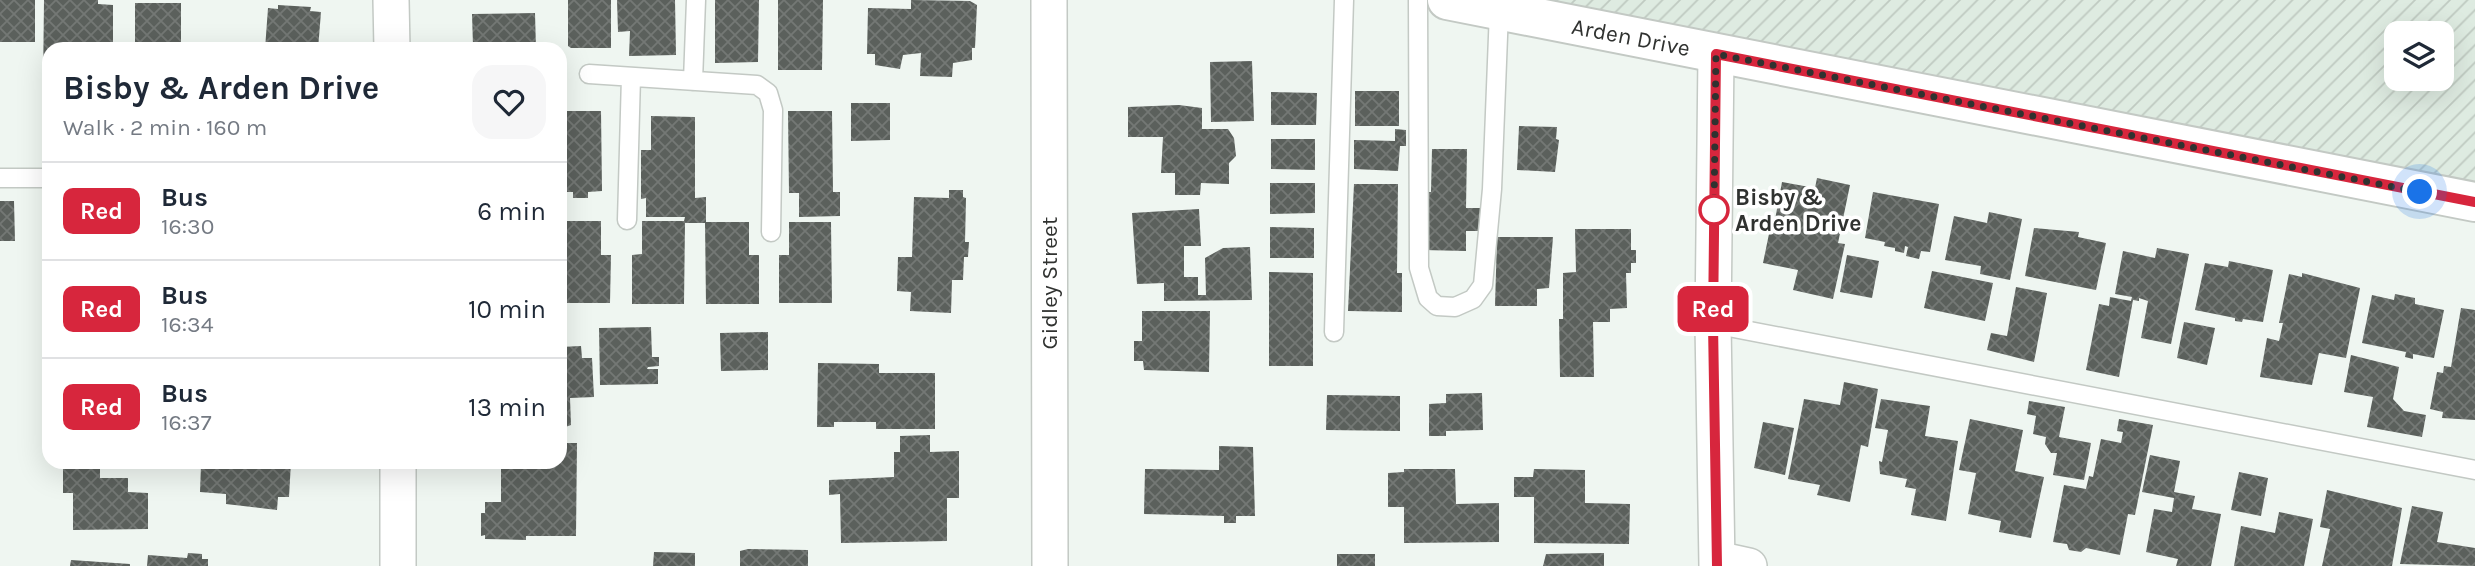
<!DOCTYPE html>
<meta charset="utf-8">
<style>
:root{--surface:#fff;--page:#f6f6f7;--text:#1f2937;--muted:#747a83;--line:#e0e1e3}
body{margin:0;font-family:Karla,sans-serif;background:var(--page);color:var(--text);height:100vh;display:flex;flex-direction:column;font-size:26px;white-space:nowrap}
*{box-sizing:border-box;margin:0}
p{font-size:23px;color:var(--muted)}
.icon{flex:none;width:38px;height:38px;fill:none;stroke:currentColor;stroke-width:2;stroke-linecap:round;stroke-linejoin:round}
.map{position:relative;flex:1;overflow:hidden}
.panel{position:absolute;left:42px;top:42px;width:525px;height:427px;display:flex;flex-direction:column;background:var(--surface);border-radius:21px;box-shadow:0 7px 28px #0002}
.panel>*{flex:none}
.badge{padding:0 14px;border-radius:10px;font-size:24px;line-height:46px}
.buttons{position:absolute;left:2384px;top:21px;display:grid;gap:14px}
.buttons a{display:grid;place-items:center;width:70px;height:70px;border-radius:14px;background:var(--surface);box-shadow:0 7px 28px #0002;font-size:35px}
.you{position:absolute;width:35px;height:35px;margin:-18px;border:5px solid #fff;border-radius:50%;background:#1a73e8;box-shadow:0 0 0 10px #1a73e833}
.map>.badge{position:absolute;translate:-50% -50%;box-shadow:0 0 0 4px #fff}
.round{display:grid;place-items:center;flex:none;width:74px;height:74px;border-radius:21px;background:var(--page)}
.head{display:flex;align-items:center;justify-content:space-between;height:119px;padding:0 21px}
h1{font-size:33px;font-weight:700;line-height:52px}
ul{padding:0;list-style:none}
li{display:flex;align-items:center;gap:21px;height:98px;padding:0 21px;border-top:2px solid var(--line)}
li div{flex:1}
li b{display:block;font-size:26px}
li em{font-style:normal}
li .badge{min-width:77px;font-weight:700;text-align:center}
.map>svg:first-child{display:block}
.industrial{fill:url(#industrial-furrows);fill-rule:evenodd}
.building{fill:url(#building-cross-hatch)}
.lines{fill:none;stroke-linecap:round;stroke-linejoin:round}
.service-casing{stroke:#c3c9c4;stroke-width:21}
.minor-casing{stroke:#c3c9c4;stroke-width:38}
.tertiary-casing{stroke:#c3c9c4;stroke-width:42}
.service{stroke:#fff;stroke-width:18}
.minor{stroke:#fff;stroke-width:35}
.tertiary{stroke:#fff;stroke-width:38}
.line-casing{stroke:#fff;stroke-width:16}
.line{stroke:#d7263d;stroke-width:10}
.walk{stroke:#303230;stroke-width:7;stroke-dasharray:0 12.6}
.stop-dot{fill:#fff;stroke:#d7263d;stroke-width:3.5}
.labels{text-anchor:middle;stroke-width:7;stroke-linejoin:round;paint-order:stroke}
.street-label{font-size:23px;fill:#303230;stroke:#fff}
.stop-label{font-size:23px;font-weight:bold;fill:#303230;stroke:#fff;text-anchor:start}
</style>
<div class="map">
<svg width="2475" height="566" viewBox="0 0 2475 566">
<defs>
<pattern id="industrial-furrows" width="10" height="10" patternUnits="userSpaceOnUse" patternTransform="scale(1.75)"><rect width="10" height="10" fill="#deebe1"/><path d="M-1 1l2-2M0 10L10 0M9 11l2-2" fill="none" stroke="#bfcac1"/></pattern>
<pattern id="building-cross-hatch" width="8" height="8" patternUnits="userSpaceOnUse" patternTransform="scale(1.75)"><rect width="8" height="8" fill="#5b605c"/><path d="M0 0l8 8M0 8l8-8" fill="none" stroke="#747875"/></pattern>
</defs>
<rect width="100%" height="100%" fill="#eff6f1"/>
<path class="industrial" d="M 1447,0 L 2475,0 L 2475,199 ZM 2396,33 L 2441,33 L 2441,79 L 2396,79 Z"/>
<path class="building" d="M 0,0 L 35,0 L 35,42 L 0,42 Z
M 44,0 L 98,0 L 98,4 L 113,5 L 113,49 L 49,49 L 49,84 L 43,84 Z
M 568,0 L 611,0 L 611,48 L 571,48 L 568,46 Z
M 617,0 L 675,0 L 676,55 L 629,56 L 630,31 L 618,32 Z
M 715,0 L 759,0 L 758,62 L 715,63 Z
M 778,0 L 823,0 L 822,70 L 778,70 Z
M 911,0 L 970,1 L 977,5 L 975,48 L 972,48 L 972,60 L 953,63 L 952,77 L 920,76 L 921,53 L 903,55 L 900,69 L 875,65 L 875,54 L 867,54 L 868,8 L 911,9 Z
M 135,3 L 181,3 L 181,49 L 135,49 Z
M 278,5 L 311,7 L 310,11 L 321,12 L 318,49 L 265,49 L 268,8 L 278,9 Z
M 535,13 L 536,49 L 475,49 L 473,46 L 472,14 Z
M 1252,61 L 1254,121 L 1211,122 L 1210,62 Z
M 1355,91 L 1399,91 L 1399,126 L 1355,126 Z
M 1271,92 L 1317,93 L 1316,125 L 1271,125 Z
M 851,103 L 890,103 L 890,140 L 851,141 Z
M 1179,105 L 1202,108 L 1202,129 L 1228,129 L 1234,138 L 1236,156 L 1229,163 L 1229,184 L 1201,183 L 1200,195 L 1175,195 L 1175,173 L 1161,173 L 1163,137 L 1128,137 L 1128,107 Z
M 560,111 L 601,111 L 602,191 L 588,192 L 588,198 L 573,198 L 573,192 L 560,192 Z
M 788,111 L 832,111 L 833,192 L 840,192 L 840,216 L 799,217 L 799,193 L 789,193 Z
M 651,116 L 695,117 L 695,198 L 706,197 L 706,222 L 749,222 L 749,255 L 759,255 L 759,304 L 706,304 L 705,223 L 685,223 L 684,304 L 632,304 L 632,255 L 642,254 L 642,221 L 684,221 L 685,217 L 646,217 L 646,198 L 641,199 L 641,150 L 651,150 Z
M 1519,126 L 1557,127 L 1556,139 L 1559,140 L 1555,172 L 1517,170 Z
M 1395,129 L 1406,130 L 1406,146 L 1400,146 L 1398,171 L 1354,169 L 1354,140 L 1395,141 Z
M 1271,139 L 1315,139 L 1315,170 L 1271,169 Z
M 1432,149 L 1467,149 L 1466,208 L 1483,208 L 1482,231 L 1466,231 L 1466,251 L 1423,250 L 1425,192 L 1431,192 Z
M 1817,178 L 1850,185 L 1838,243 L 1845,244 L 1833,299 L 1793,290 L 1798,270 L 1763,263 L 1770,229 L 1784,232 L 1785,228 L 1774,225 L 1782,182 L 1815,188 Z
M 1270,183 L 1315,183 L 1315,213 L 1270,214 Z
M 1354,184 L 1398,184 L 1397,273 L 1402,273 L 1402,312 L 1348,311 Z
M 949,190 L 963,190 L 963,197 L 966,198 L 965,242 L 969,242 L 968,257 L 964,257 L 963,280 L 952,280 L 951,313 L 910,311 L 911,292 L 897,291 L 898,257 L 912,257 L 914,197 L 949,198 Z
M 1873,192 L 1939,204 L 1930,252 L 1921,251 L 1919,259 L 1906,256 L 1908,247 L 1905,246 L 1904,253 L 1895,251 L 1895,248 L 1884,246 L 1885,242 L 1865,238 Z
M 0,201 L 14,201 L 15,241 L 0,241 Z
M 1199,209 L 1201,246 L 1184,246 L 1184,277 L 1198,277 L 1198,295 L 1206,295 L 1205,258 L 1223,248 L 1250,247 L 1252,300 L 1164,301 L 1164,283 L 1137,284 L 1132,213 Z
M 1989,212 L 2022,219 L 2010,280 L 1980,274 L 1981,266 L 1945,260 L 1954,216 L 1987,223 Z
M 560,221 L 601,221 L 601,255 L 611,255 L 610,303 L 560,303 Z
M 789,222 L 831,222 L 832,303 L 779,303 L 779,255 L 789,255 Z
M 1270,227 L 1314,228 L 1314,258 L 1270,258 Z
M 2034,228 L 2079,232 L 2078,237 L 2106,243 L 2096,290 L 2025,276 Z
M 1575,229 L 1631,229 L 1631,250 L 1636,250 L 1636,263 L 1631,263 L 1631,273 L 1626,273 L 1627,308 L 1610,309 L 1610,322 L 1593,322 L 1594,377 L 1560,377 L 1559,319 L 1563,319 L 1563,273 L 1576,272 Z
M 1497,237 L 1553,237 L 1549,288 L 1537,289 L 1537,306 L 1495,306 Z
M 2157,248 L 2189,254 L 2171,344 L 2141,338 L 2148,301 L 2139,298 L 2139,301 L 2133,300 L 2119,377 L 2086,370 L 2099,304 L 2109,306 L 2110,297 L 2131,301 L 2132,297 L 2115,294 L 2123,251 L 2155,258 Z
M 1847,255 L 1879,261 L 1872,298 L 1840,292 Z
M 2229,261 L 2273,270 L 2263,322 L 2243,319 L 2242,322 L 2235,321 L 2235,318 L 2195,310 L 2205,263 L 2228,267 Z
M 1932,271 L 1993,283 L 1985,321 L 1924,308 Z
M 1269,272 L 1313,273 L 1313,366 L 1269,366 Z
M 2302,273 L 2360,288 L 2346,358 L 2319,353 L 2312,385 L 2260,377 L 2267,338 L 2279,341 L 2283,323 L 2279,323 L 2289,274 L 2302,277 Z
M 2016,287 L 2047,293 L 2034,362 L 1987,350 L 1991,333 L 2007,336 Z
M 2395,294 L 2415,298 L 2415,304 L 2444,310 L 2434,358 L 2413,354 L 2413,359 L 2405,357 L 2406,352 L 2362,343 L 2372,295 L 2394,300 Z
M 2461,308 L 2475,310 L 2475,420 L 2442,418 L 2443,412 L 2430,409 L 2437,372 L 2443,373 L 2444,366 L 2451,367 Z
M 1142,311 L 1210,311 L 1209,372 L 1144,370 L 1143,361 L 1134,361 L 1134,341 L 1142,341 Z
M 2184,322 L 2215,328 L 2207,365 L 2177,358 Z
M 651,327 L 652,357 L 659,357 L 659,366 L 648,367 L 647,369 L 658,369 L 658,384 L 600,385 L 599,328 Z
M 768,332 L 768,370 L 721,371 L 720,333 Z
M 581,346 L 582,358 L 592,358 L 594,397 L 570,398 L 571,425 L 560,429 L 560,347 Z
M 2351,355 L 2399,367 L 2393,399 L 2404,411 L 2426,415 L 2422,437 L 2367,427 L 2373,397 L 2344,392 Z
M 818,363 L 879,364 L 879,373 L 935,373 L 935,429 L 876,429 L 876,422 L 834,422 L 834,427 L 817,427 Z
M 1844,382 L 1878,389 L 1868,447 L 1861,445 L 1850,502 L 1817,495 L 1820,485 L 1788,479 L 1804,399 L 1840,405 Z
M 1482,393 L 1483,430 L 1446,431 L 1446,436 L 1429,436 L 1429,404 L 1446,403 L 1446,394 Z
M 1327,395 L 1400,396 L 1400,431 L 1326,430 Z
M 1881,399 L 1930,406 L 1925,436 L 1958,441 L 1946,521 L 1911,515 L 1916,489 L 1905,487 L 1907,479 L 1880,474 L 1879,461 L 1882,462 L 1888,430 L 1875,428 Z
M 2029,401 L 2065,407 L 2059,437 L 2091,443 L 2084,480 L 2053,475 L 2057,453 L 2051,453 L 2045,444 L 2046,437 L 2033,434 L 2036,416 L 2027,414 Z
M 1970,419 L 2023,430 L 2015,471 L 2044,477 L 2031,538 L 1999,532 L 2001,521 L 1968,514 L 1976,473 L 1959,470 Z
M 2119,419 L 2153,425 L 2135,515 L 2128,514 L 2120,555 L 2086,548 L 2081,552 L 2069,550 L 2067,544 L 2053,542 L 2064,485 L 2086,489 L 2089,476 L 2093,477 L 2101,439 L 2121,443 L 2123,432 L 2117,431 Z
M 1763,422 L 1794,428 L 1785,475 L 1754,468 Z
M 930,435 L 930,452 L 959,451 L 959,498 L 947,498 L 947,541 L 841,543 L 840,494 L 829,495 L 829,480 L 894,477 L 894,452 L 900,452 L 900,436 Z
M 560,443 L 577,443 L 576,536 L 526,536 L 526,540 L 485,539 L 485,535 L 481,536 L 481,513 L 485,513 L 485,502 L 501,502 L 501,462 L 560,462 Z
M 1219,446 L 1253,447 L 1255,516 L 1236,516 L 1236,523 L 1224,523 L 1224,516 L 1144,514 L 1145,469 L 1219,470 Z
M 2150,455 L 2180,461 L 2174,492 L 2195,496 L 2192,509 L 2221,514 L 2211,566 L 2176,566 L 2178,559 L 2146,552 L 2154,509 L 2172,512 L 2174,498 L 2142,492 Z
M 208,462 L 291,462 L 289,497 L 278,497 L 277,510 L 226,504 L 226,494 L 200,492 L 201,465 L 208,465 Z
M 100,466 L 100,478 L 128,478 L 128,492 L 148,493 L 148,529 L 73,530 L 73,493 L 63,493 L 63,467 Z
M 1404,469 L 1455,469 L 1456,504 L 1499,503 L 1499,542 L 1404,543 L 1404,507 L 1388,507 L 1388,473 L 1404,472 Z
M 1534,469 L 1585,470 L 1585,503 L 1630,504 L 1629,544 L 1534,543 L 1534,497 L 1514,497 L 1514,477 L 1533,477 Z
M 2239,472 L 2268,478 L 2261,516 L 2231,510 Z
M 2327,490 L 2402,508 L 2392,566 L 2322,566 L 2330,529 L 2320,527 Z
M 2412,506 L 2443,512 L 2437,542 L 2475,548 L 2475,566 L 2400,564 Z
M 2279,512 L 2313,519 L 2304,566 L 2234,566 L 2241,526 L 2275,533 Z
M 748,549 L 808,550 L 808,566 L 740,566 L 740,551 Z
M 654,552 L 695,553 L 695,566 L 653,566 Z
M 188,553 L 202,554 L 202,559 L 208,559 L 208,566 L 147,566 L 148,555 L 187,558 Z
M 1604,553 L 1604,566 L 1543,566 L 1546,554 Z
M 1337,554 L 1375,554 L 1375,566 L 1337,566 Z
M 71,560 L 130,564 L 130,566 L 70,566 Z"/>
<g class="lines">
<g class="service-casing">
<path id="service" d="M 1418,0 L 1419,268 L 1428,298 L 1437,306 L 1455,307 L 1473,299 L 1483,285 L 1492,189 L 1499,11
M 589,74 L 757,85 L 768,93 L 773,110 L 771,232
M 693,81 L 696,0
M 0,178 L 49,178
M 627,220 L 631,77
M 1713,324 L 2475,470
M 1334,332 L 1344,0"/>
</g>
<g class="minor-casing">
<path id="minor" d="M 391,0 L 392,49
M 1049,0 L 1050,566
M 1716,54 L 1713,324 L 1717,566
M 398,462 L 398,566
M 1717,559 L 1749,566"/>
</g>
<g class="tertiary-casing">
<path id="tertiary" d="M 1447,0 L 2475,202"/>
</g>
<use href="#service" class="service"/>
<use href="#minor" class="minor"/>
<use href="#tertiary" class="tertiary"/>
</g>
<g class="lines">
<g class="line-casing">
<path id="line" d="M 1717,566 L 1713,324 L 1716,54 L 2475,202"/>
</g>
<use href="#line" class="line"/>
<path class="walk" d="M 1714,210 L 1716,54 L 2420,192"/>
</g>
<circle class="stop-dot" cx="1714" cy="210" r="14"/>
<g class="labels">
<g class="street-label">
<text transform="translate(1631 37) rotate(11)" y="8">Arden Drive</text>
<text transform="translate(1049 283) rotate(-90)" y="8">Gidley Street</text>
</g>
<g class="stop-label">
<text x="1735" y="205">Bisby &amp;<tspan x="1735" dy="26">Arden Drive</tspan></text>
</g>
</g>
</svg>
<div class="buttons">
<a><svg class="icon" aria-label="layers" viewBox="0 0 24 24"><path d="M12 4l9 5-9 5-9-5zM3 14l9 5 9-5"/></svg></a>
</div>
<div class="you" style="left:2420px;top:192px"></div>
<b class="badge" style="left:1713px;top:309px;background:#d7263d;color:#fff">Red</b>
<section class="panel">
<div class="head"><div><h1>Bisby &amp; Arden Drive</h1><p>Walk · 2 min · 160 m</p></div><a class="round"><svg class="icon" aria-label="heart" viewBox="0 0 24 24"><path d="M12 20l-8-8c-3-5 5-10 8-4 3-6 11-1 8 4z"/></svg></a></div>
<ul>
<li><span class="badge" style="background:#d7263d;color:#fff">Red</span><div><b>Bus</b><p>16:30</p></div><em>6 min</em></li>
<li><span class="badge" style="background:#d7263d;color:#fff">Red</span><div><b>Bus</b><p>16:34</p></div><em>10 min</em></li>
<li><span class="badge" style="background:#d7263d;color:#fff">Red</span><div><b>Bus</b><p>16:37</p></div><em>13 min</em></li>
</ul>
</section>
</div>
